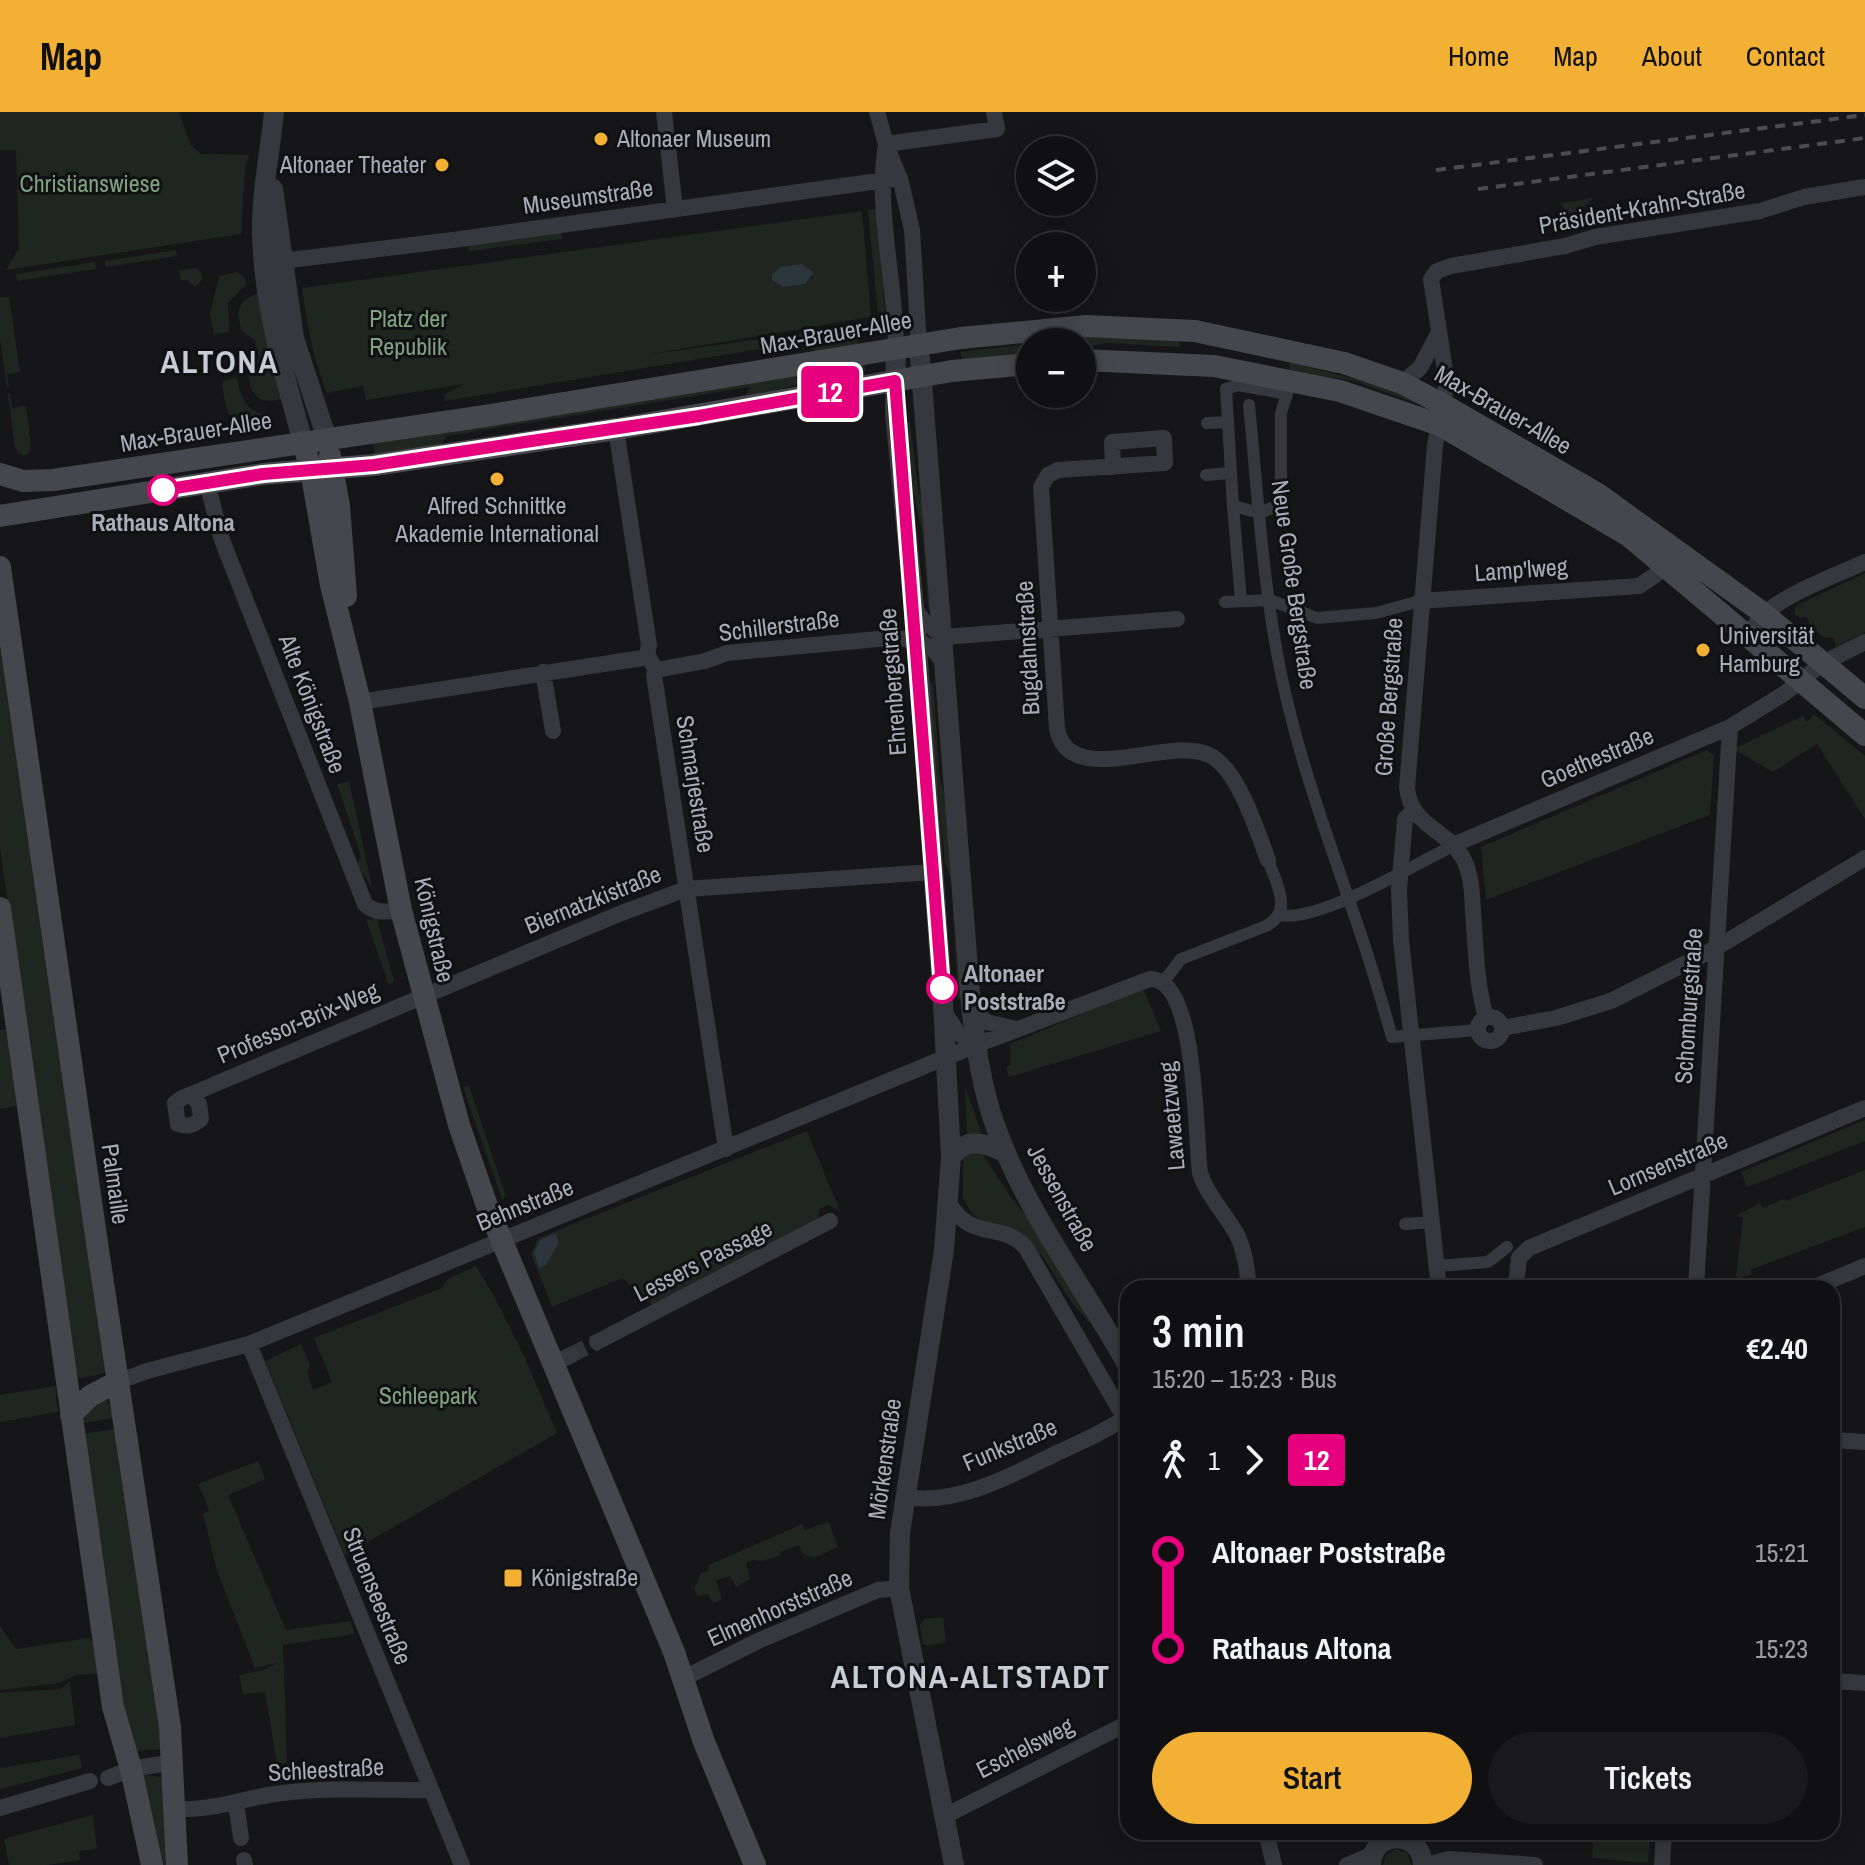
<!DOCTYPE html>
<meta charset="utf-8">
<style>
:root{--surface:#101012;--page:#19191b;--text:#f1f3f6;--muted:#9c9d9f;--line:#303032;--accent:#f2b134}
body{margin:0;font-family:"Archivo Narrow",sans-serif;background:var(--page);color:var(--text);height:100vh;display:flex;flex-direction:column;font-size:30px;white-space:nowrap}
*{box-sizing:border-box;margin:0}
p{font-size:26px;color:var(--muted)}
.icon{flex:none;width:44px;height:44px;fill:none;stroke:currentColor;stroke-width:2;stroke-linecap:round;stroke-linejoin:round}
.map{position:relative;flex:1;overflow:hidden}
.sheet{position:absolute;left:1120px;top:1168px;width:720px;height:560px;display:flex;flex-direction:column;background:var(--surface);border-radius:24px;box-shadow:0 4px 20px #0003,0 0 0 2px var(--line)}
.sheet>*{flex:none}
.badge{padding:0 16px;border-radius:6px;font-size:28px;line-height:52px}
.fabs{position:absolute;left:1016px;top:24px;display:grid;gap:16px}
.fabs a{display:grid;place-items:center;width:80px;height:80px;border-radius:50%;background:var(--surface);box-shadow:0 4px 20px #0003,0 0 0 2px var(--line);font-size:40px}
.map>.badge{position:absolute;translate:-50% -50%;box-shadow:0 0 0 4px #fff}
.legs{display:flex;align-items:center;gap:12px;height:88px;padding:0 32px;font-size:26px}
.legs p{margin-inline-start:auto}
.headline{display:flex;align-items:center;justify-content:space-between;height:136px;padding:0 32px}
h1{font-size:44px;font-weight:600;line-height:60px}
.cta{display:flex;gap:16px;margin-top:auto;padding:16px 32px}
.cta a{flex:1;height:92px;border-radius:48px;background:var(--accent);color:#111;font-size:32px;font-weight:600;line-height:92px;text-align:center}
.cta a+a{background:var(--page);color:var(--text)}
ul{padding:0 32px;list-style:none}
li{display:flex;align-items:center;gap:28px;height:96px;font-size:30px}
li i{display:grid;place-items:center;width:12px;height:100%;margin:0 10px;background:currentColor}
li i::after{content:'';width:20px;height:20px;margin:-10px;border:6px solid;border-radius:50%;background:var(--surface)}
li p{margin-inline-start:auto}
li:first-child i{background:linear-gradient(#0000 50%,currentColor 0)}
li:last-child i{background:linear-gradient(currentColor 50%,#0000 0)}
header{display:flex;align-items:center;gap:48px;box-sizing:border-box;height:112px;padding:0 40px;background:var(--accent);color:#111}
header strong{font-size:38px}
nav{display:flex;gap:44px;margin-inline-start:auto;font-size:28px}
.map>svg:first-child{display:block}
.green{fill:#1e261f;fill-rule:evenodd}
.water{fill:#2c353c}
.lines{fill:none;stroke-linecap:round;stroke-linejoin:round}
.minor-tunnel{stroke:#333438;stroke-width:16;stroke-dasharray:16 8;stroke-linecap:butt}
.pedestrian{stroke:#37383d;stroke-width:12}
.minor{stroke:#37383d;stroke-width:16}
.tertiary{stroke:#37383d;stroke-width:20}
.secondary{stroke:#45474d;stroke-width:22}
.rail{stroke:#4a4c52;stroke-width:4;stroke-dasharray:10 8;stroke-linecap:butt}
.line-1-casing{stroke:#fff;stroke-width:18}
.line-1{stroke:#e6007e;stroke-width:12}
.poi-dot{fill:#f2b134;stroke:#111113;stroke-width:3}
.stop-1-dot{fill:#fff;stroke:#e6007e;stroke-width:4}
.labels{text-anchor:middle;stroke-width:6;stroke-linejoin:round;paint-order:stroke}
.poi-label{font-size:24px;fill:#a8adb8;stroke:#111113;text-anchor:start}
.park-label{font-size:24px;fill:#7fa381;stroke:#111113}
.street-label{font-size:24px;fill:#a8adb8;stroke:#111113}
.stop-label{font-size:24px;font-weight:bold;fill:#a8adb8;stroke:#111113}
.district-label{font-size:32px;font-weight:bold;letter-spacing:2px;fill:#c9ccd4;stroke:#111113}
</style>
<header>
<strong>Map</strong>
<nav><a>Home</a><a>Map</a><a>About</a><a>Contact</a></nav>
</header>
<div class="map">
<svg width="1865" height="1753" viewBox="0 0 1865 1753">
<rect width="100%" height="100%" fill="#161618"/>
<path class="green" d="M 0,0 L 179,0 L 190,32 L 201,42 L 249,43 L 245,56 L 241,122 L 6,158 L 19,136 L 16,39 L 0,38 Z
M 1593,86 L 1569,109 L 1565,109 L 1562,91 Z
M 878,97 L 885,200 L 878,201 L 868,98 Z
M 862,99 L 871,205 L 645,243 L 855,214 L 856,221 L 445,289 L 444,283 L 464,272 L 366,288 L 363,274 L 327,281 C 313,247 307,212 302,176 ZM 807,156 L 813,165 L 807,169 L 772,163 Z
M 561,118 L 562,127 L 469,139 L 468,131 Z
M 176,138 L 177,144 L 106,155 L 105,149 Z
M 95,150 L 96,157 L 17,169 L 16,162 Z
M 195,156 L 201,160 L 202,168 L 195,175 L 188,168 L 181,168 L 179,158 Z
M 238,160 L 245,166 L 246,172 L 228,191 L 229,220 L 214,222 L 210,202 L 219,164 Z
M 258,180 L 282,287 C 258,292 252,285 248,262 L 259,246 L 255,228 L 241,218 L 238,200 L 242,190 Z
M 0,185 L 9,185 L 20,260 L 7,262 L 9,275 L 7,276 L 0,227 Z
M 1104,223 L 1179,228 L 1180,235 L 1107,231 L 1082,236 L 1082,230 L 1044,230 Z
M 857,224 L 858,234 L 817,241 L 806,233 Z
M 1030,232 L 1030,242 L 962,248 L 960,240 Z
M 1290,250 L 1370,271 L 1416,288 L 1415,291 L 1354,269 L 1289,260 Z
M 864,251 L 866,259 L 817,267 L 744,287 L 750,275 L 447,324 L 438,337 L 375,345 L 373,331 Z
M 237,266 C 241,286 245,298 266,303 L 268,308 L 265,313 C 230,324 225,298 222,269 Z
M 8,281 L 10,281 L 12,296 L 26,294 L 31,333 L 29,341 L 24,343 L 18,341 L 15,336 Z
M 904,310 L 910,310 L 918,376 L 927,411 L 933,507 L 928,494 L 922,418 L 912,375 Z
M 1865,461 L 1865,520 L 1835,535 L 1834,526 L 1823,525 L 1810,514 L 1807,505 L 1800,506 L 1795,502 L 1795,496 L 1800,492 Z
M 0,493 L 107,1259 L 98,1263 L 79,1266 L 75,1261 L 0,736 Z
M 933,570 L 940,667 L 945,685 L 964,886 L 958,887 L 951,767 L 945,750 L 926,571 Z
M 1814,602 L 1865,644 L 1865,707 L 1817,632 L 1773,660 L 1733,637 L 1803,604 L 1807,610 Z
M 1707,638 L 1714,644 L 1710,703 L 1486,788 L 1481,735 Z
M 349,669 L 372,775 L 357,753 L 361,744 L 337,672 Z
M 377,807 L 394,869 L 389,873 L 366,808 Z
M 1143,876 L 1161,919 L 1009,965 L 1006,955 L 1011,953 L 1010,932 Z
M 6,917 L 17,994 L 0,997 L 0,918 Z
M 469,974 L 506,1085 L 502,1087 L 463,975 Z
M 965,975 L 983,1025 L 975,1021 L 967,1022 Z
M 1865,1008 L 1865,1029 L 1747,1075 L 1741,1060 Z
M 807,1019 L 840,1099 L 829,1093 L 820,1097 L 817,1112 L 654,1194 L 622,1166 L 552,1195 L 531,1142 L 538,1126 Z
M 971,1038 L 982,1041 L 1010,1084 L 1051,1135 L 1093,1208 L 1090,1211 L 1072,1191 L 1041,1142 L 1036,1144 L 1012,1117 L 980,1107 L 972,1102 L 963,1086 L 963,1047 Z
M 1865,1058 L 1865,1115 L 1750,1158 L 1752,1162 L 1739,1167 L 1736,1165 L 1743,1105 L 1735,1104 L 1760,1091 L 1763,1096 L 1784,1087 L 1786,1089 Z
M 476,1154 L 494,1184 L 524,1244 L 557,1321 L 345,1443 L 265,1249 L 301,1232 L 310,1254 L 307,1259 L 313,1278 L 332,1270 L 314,1226 L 442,1176 L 448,1167 Z
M 55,1274 L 58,1300 L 0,1310 L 0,1283 Z
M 107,1287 L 114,1306 L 82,1311 L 92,1293 Z
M 115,1317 L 163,1631 L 160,1637 L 135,1639 L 128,1623 L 81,1322 Z
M 258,1349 L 265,1367 L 228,1383 L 286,1518 L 350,1509 L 355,1522 L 283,1533 L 287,1651 L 277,1652 L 265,1580 L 243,1582 L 239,1563 L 264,1558 L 277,1551 L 255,1556 L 217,1459 L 203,1402 L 209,1398 L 198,1372 Z
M 829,1410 L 838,1435 L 814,1446 L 803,1442 L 799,1433 L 781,1440 L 779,1444 L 762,1449 L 752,1448 L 746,1451 L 750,1467 L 736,1475 L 730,1464 L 716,1468 L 722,1487 L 713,1491 L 708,1482 L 698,1484 L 694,1477 L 701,1461 L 708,1459 L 709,1453 L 802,1412 L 805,1418 Z
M 943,1505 L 946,1530 L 928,1534 L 923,1532 L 920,1513 L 924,1507 Z
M 0,1514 L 16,1537 L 89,1526 L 96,1534 L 100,1562 L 76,1563 L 60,1571 L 0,1578 Z
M 70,1569 L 75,1613 L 0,1626 L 0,1581 L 61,1577 Z
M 79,1643 L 82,1656 L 0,1677 L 0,1656 Z
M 145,1663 L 163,1665 L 169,1753 L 162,1753 L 142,1667 Z
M 93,1703 L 97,1737 L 79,1739 L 80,1748 L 47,1753 L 9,1753 L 4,1727 Z
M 1594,1720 L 1650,1720 L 1648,1751 L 1592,1746 Z
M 1396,1737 L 1407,1741 L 1412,1753 L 1383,1753 L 1386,1743 Z"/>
<path class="water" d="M 802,152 L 814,161 L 805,172 L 783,175 L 772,168 L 772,163 L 780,155 Z
M 555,1121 L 559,1130 L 546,1153 L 539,1156 L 534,1141 L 540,1128 Z"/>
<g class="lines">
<path class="minor-tunnel" d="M 571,1243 L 597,1230"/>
<path class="pedestrian" d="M 1238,273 L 1287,282 L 1281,301 L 1281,392 L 1260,401 L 1233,394 L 1226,277 Z
M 1249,293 C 1257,375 1262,459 1277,541 C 1294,636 1329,729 1360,820 C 1372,855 1382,890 1392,925 L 1477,918
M 1207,311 L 1228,310
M 1206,363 L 1230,361
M 1233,394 L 1241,489
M 1225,490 L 1270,488 L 1317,506 L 1376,501 L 1420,489
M 1279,803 C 1317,811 1408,756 1445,738
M 1164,869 L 1181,847 L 1266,814 C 1294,799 1276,771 1268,748
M 1405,1112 L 1432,1110
M 1437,1154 L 1488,1150 L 1507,1135"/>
<path class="minor" d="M 664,0 L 675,97
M 877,0 L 886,32 L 901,70 L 912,118 L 919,233
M 886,32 C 875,100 896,169 896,237
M 886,32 L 997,17 L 994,0
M 282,149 L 453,128 L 900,66
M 1402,271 L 1420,256 L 1438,222
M 616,317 L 649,533 L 647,542 L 656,558 L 654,563 L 726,1037
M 1113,355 L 1112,330 L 1164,326 L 1165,351 L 1058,358 L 1048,363 L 1041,375 L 1057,616 C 1068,678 1166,625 1207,642 C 1238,654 1257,720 1268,748
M 207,371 L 222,428 L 365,792 C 375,802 387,800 401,798
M 1420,489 L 1639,474 L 1654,464 L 1671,447
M 914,495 L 923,508 L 943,525 L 1177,507
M 1751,527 C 1748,493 1838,463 1865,450
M 656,558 L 705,549 L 727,541 L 889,526 L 916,528 L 932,536 L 945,553
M 543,560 L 553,619
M 360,590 L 642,546 L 647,542
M 1414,699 L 1405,707 L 1399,778 L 1401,828 L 1439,1176
M 1453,733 L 1730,615 L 1785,581 L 1823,551 L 1865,530
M 971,894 L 986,910 L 1016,917
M 945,901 L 958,921 L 976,933
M1478 917a12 12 0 1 1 24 0a12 12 0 1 1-24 0Z
M 1486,905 C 1476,872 1476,835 1473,800 C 1472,782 1472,763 1463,746 C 1447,717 1411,715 1407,676 L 1435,333 L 1447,271 L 1431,167 L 1437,159 L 1451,154 L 1565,134 L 1595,125 L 1760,99 L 1804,85 L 1865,75
M 1502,916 L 1556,906 L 1611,889 L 1716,836 L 1865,746
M 192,983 L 199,992 L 201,1007 C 193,1014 188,1015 178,1012 L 175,991 L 182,986 L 619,802 L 686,777 L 933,760
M 949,1091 C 973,1131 1002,1108 1026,1136 L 1128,1312
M 1516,1172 L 1519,1146 L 1529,1136 L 1865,996
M 1696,1176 L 1730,615
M 1812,1176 L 1865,1154
M 597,1230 L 830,1109
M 249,1232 L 462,1753
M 553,1252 L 571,1243
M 117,1270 L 147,1259 L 249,1232 L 976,933 L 1150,867 C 1198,865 1195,1026 1200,1061 C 1207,1083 1224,1100 1236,1121 C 1245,1138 1247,1157 1249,1176
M 1832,1328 L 1865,1330
M 905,1385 C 957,1394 1012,1363 1057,1341 C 1081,1330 1106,1319 1128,1304
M 684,1566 L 758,1529 L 878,1478 L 899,1476
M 1832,1569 L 1865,1571
M 108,1666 L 131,1657 L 174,1650
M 236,1691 L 241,1726
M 0,1696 L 90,1669
M 176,1697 C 211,1699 241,1687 275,1682 C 326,1675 380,1678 431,1678
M 943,1705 L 1128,1611
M 1266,1720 L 1274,1753
M 244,1748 L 245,1753
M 1347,1753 L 1373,1742
M 1426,1753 L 1449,1747 L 1535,1753
M 1662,1753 L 1664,1720"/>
<path class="tertiary" d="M 274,0 C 270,41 261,82 262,123 C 264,194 284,262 303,330
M 273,77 L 294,226 L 327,327
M 919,233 L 971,894 C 976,934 981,974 995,1013 C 1025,1099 1084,1175 1128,1254
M 896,237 L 895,302 L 914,495 L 943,892 L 951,1045 L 944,1138 L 900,1421 L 899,1476 L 954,1753
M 951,1045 C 968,1024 984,1031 1006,1041
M 1371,1753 C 1372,1737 1380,1728 1396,1726 C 1413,1727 1422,1737 1423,1753"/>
<path class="secondary" d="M 1082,248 L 1214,254 L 1340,279 L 1440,313 L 1629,424 L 1865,623
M 303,330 L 311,358 L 331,473 L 360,590 L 401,798 L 459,1013 L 486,1091 L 674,1540 L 704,1630 L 755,1753
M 330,344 L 339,394 L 346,484
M 0,362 L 23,369 L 53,368 L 485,304 L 961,226 L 1086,214 L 1195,219 L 1344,251 L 1402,271 L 1444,293 L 1598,382 L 1763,501 L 1865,586
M 0,404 L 263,362 L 374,353 L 616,317 L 952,259 L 1030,252
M 0,455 L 97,1131 L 170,1615 L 177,1753
M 0,796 L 113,1595 L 131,1657 L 152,1753
M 71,1303 L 90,1284 L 117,1270"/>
<path class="rail" d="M 1436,58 L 1865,3
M 1478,77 L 1865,26"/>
</g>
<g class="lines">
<g class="line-1-casing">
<path id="line-1" d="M 163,378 L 263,362 L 374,353 L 525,330 L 699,304 L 895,269 L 942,876"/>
</g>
<use href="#line-1" class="line-1"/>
</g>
<g class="poi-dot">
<circle cx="601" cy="27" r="8"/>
<circle cx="442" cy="53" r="8"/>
<circle cx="497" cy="367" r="8"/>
<circle cx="1703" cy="538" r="8"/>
<rect x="503" y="1456" width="20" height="20" rx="4"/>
</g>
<g class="stop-1-dot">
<circle cx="163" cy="378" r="14"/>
<circle cx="942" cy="876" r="14"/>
</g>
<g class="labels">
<g class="poi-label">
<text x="617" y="35">Altonaer Museum</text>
<text x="426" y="61" text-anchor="end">Altonaer Theater</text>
<text x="497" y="402" text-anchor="middle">Alfred Schnittke<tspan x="497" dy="28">Akademie International</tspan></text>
<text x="1719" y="532">Universität<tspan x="1719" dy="28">Hamburg</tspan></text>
<text x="531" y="1474">Königstraße</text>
</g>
<g class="park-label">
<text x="90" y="80">Christianswiese</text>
<text x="408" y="215">Platz der<tspan x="408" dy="28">Republik</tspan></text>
<text x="428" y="1292">Schleepark</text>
</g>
<g class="street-label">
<text transform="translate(588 85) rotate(-8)" y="8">Museumstraße</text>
<text transform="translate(1642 96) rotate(-10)" y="8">Präsident-Krahn-Straße</text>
<text transform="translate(836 221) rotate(-10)" y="8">Max-Brauer-Allee</text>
<text transform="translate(1503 298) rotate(30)" y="8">Max-Brauer-Allee</text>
<text transform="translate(196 320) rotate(-9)" y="8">Max-Brauer-Allee</text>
<text transform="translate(1521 458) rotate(-4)" y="8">Lamp'lweg</text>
<text transform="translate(1294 473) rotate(82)" y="8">Neue Große Bergstraße</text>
<text transform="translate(779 514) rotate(-7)" y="8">Schillerstraße</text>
<text transform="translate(1028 536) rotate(-93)" y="8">Bugdahnstraße</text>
<text transform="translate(893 570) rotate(-94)" y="8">Ehrenbergstraße</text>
<text transform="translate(1389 585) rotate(-86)" y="8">Große Bergstraße</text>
<text transform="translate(312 592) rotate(69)" y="8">Alte Königstraße</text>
<text transform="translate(1597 646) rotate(-23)" y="8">Goethestraße</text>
<text transform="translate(695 672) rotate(81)" y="8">Schmarjestraße</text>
<text transform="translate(593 788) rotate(-22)" y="8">Biernatzkistraße</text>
<text transform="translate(434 818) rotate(77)" y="8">Königstraße</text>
<text transform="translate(1689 894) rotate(-86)" y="8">Schomburgstraße</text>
<text transform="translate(298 911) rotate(-23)" y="8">Professor-Brix-Weg</text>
<text transform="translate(1172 1004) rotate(-95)" y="8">Lawaetzweg</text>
<text transform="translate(1668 1052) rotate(-23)" y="8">Lornsenstraße</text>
<text transform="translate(115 1072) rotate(82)" y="8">Palmaille</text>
<text transform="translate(1062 1086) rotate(61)" y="8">Jessenstraße</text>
<text transform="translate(525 1093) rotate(-22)" y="8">Behnstraße</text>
<text transform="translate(703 1149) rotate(-27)" y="8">Lessers Passage</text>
<text transform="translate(1010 1333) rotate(-23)" y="8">Funkstraße</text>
<text transform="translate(885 1347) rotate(-82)" y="8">Mörkenstraße</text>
<text transform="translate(377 1484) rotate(68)" y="8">Struenseestraße</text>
<text transform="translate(780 1496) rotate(-24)" y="8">Elmenhorststraße</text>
<text transform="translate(1025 1636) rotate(-27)" y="8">Eschelsweg</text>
<text transform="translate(326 1658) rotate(-3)" y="8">Schleestraße</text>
</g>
<g class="stop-label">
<text x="163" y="419">Rathaus Altona</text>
<text x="964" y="870" text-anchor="start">Altonaer<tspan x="964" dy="28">Poststraße</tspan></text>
</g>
<g class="district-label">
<text x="220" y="261">ALTONA</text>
<text x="971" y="1576">ALTONA-ALTSTADT</text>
</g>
</g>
</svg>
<div class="fabs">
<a><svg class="icon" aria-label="layers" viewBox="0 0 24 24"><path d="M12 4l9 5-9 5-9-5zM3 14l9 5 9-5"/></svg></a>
<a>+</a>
<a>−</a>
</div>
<b class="badge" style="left:830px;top:280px;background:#e6007e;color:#fff">12</b>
<section class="sheet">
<div class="headline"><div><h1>3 min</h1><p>15:20 – 15:23 · Bus</p></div><b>€2.40</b></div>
<div class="legs"><svg class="icon" aria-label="walk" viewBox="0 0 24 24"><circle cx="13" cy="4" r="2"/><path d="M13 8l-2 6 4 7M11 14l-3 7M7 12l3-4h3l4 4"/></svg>1<svg class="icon" aria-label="forward" viewBox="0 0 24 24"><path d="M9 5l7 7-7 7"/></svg><b class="badge" style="background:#e6007e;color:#fff">12</b></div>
<ul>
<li><i style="color:#e6007e"></i><b>Altonaer Poststraße</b><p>15:21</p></li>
<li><i style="color:#e6007e"></i><b>Rathaus Altona</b><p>15:23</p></li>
</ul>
<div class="cta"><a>Start</a><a>Tickets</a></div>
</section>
</div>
